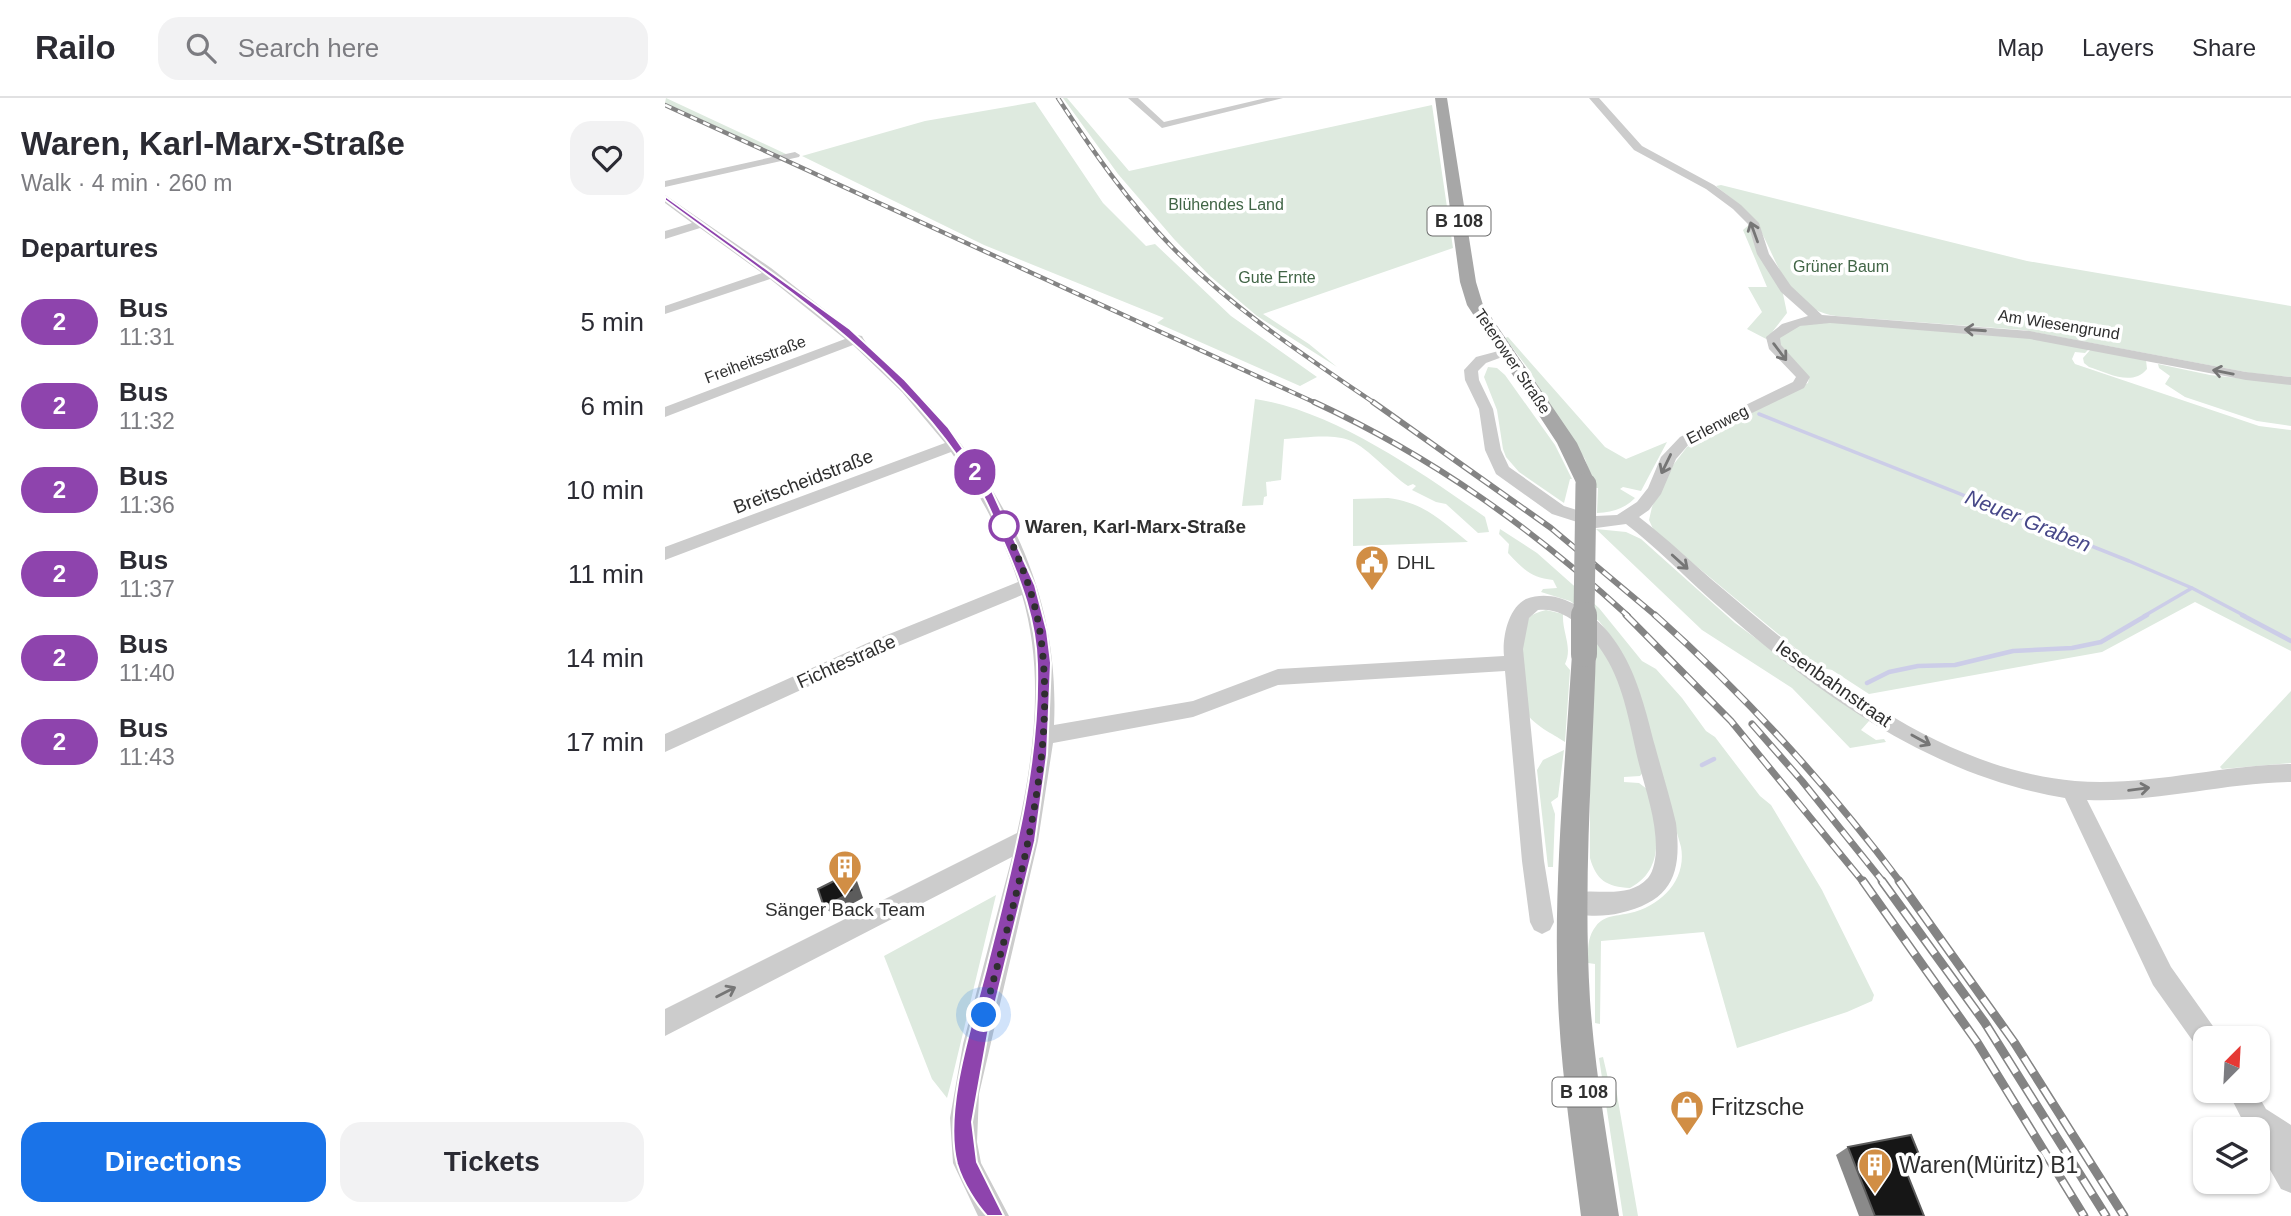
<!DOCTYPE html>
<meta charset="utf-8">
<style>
:root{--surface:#fff;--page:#f2f2f3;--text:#2b2b33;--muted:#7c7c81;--line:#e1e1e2;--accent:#1a73e8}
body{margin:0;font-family:Helvetica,sans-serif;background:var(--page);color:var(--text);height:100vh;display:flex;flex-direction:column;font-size:26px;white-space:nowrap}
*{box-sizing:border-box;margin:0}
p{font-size:23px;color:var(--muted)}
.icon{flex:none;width:38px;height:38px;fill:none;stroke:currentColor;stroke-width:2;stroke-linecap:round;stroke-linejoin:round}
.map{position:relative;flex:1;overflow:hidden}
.details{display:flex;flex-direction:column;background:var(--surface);width:665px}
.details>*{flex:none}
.badge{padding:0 14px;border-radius:23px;font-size:24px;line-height:46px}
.needle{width:46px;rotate:24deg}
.tools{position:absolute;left:1528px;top:928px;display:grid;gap:14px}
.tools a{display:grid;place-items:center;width:77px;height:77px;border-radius:14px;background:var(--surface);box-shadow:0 2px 5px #0004;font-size:35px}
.you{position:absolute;width:35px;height:35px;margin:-18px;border:5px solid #fff;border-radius:50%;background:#1a73e8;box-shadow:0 0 0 10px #1a73e833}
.map>.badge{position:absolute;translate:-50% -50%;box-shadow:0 0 0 4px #fff}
h2{padding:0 21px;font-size:26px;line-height:63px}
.round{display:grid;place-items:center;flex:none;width:74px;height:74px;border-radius:21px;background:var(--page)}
.summary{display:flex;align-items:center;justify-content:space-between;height:119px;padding:0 21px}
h1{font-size:33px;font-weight:700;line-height:52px}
.cta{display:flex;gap:14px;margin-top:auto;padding:14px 21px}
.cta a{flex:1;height:80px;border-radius:21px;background:var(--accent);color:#fff;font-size:28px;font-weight:700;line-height:80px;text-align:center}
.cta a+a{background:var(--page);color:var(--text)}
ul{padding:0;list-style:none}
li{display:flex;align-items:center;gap:21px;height:84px;padding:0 21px}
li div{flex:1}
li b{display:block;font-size:26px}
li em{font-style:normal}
li .badge{min-width:77px;font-weight:700;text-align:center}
header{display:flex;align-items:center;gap:42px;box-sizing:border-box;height:98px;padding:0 35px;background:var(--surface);border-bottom:2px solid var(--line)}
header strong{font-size:33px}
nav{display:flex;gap:38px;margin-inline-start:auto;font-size:24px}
.search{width:490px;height:63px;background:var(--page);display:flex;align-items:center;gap:18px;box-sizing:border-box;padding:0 24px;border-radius:21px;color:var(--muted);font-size:26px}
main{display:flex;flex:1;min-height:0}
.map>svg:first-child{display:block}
.green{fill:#deeadf}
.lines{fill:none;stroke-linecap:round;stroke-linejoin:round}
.stream-far1{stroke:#cccde8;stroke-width:3.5}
.stream{stroke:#cccde8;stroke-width:4.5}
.minor{fill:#ccc;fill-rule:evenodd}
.major{fill:#a7a7a7;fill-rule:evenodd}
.rail-far3-casing{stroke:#848484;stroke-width:4.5}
.rail-far2-casing{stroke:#848484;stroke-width:6}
.rail-far1-casing{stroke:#848484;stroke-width:7}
.rail-casing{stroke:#848484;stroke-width:9}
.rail-far3{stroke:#fff;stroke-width:2.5;stroke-dasharray:7;stroke-linecap:butt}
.rail-far2{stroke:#fff;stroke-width:3.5;stroke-dasharray:11;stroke-linecap:butt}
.rail-far1{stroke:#fff;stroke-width:4.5;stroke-dasharray:14;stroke-linecap:butt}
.rail{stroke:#fff;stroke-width:6;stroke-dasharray:18;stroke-linecap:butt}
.major-bridge-far1{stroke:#a7a7a7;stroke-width:21}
.major-bridge{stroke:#a7a7a7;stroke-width:26}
.wall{fill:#8a8a8a}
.shaded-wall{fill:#5c5c5c}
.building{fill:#161616;stroke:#5c5c5c;stroke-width:2}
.oneway{stroke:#767676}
.line{fill:#8e44ad;stroke:#fff;stroke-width:2}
.walk{stroke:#2f2f2f;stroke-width:7;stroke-dasharray:0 12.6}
.stop-dot{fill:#fff;stroke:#8e44ad;stroke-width:3.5}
.labels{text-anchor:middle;stroke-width:7;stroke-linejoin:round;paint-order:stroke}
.far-park-label{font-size:16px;fill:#416546;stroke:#fff}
.far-street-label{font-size:16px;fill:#2f2f2f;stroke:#fff}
.shield{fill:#fff;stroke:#6d6d6d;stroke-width:2}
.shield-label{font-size:18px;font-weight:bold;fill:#2f2f2f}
.street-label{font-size:19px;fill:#2f2f2f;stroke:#fff}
.stop-label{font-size:19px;font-weight:bold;fill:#2f2f2f;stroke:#fff;text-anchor:start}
.poi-label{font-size:19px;fill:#2f2f2f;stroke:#fff;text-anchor:start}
.water-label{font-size:21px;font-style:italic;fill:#464788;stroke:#fff}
.near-poi-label{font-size:23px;fill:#2f2f2f;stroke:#fff;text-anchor:start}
</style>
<header>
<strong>Railo</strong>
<div class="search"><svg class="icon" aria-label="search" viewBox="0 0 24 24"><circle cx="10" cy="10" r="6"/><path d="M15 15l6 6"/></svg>Search here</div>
<nav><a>Map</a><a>Layers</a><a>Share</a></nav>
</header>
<main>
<section class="details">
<div class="summary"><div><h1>Waren, Karl-Marx-Straße</h1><p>Walk · 4 min · 260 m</p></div><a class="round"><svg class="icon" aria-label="heart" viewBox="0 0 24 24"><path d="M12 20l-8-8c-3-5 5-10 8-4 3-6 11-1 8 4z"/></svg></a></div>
<h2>Departures</h2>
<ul>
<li><span class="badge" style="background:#8e44ad;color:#fff">2</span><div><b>Bus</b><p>11:31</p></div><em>5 min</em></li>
<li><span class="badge" style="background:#8e44ad;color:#fff">2</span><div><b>Bus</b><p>11:32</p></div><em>6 min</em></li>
<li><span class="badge" style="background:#8e44ad;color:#fff">2</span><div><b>Bus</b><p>11:36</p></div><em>10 min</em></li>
<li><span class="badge" style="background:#8e44ad;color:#fff">2</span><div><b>Bus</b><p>11:37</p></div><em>11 min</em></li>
<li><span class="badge" style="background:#8e44ad;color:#fff">2</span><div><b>Bus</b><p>11:40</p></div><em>14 min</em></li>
<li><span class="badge" style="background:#8e44ad;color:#fff">2</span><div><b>Bus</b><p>11:43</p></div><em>17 min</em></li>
</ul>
<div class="cta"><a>Directions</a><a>Tickets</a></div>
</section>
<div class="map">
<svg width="1626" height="1118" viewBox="0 0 1626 1118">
<rect width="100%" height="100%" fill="#fff"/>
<path class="green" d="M 1,0 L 121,56 L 119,59 L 0,5 Z
M 398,0 L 402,0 L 464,73 L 767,7 L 788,150 L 598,216 L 644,246 L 672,269 L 592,218 L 545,178 L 509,141 L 453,76 Z
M 370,4 L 438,105 L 481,148 L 490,146 L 566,218 L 652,279 L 635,288 L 492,225 L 499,220 L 319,147 L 137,58 L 260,23 Z
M 1056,87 L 1362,163 L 1626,208 L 1626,279 L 1586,275 L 1358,232 L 1171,218 C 1121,210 1113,162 1092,126 C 1083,111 1064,99 1051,88 Z
M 1085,126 L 1117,191 L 1122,215 L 1108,233 L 1105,243 L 1082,231 L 1097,214 L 1083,189 L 1102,189 L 1078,132 Z
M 1164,223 L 1347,237 L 1424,251 L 1420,255 L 1410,254 L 1407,261 L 1410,266 L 1594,328 L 1626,332 L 1626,553 L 1530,504 L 1437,554 L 1204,596 L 1167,572 L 1153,569 L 989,433 L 984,422 L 987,409 L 1005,371 L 1022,349 L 1143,285 L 1144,280 L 1122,261 L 1112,239 L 1133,228 Z
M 843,239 L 940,349 L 961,361 L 1002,344 L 976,393 L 958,389 L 955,391 L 970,400 C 959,411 948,414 932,415 L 933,390 L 930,390 L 920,361 L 879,301 L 865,273 L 840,240 Z
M 1426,251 L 1481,262 L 1482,271 C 1467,289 1443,275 1424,269 L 1419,265 L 1418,260 Z
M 1493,266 L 1545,277 L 1626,286 L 1626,328 L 1592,323 L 1520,299 L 1500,286 L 1505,278 L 1494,270 Z
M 823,269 L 832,270 L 840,277 L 890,347 L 907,381 L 905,381 L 899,405 L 854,374 L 841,359 L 838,351 L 832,312 L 819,279 Z
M 590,301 C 667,312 756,374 820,419 L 824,434 L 813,435 L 781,406 L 771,404 L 747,392 L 751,388 L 748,386 L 743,388 C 726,377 703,350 686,343 C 668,335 639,340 619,341 L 616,382 L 601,384 L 602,398 L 599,399 L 598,407 L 577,408 Z
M 723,400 C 758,404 777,423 803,444 L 688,448 L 688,401 Z
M 835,431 L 872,455 L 934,510 L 977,563 L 991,571 L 1017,600 L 1041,633 L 1050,639 L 1095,698 L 1106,707 L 1157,792 L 1209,897 L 1207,903 L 1182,914 L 1072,950 L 1039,834 L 936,843 L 935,926 L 930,925 L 930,866 L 923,865 C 923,852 922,839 931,828 C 939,817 953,818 965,815 C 996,808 1022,782 1016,749 L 968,581 L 947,540 L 934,523 L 905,503 L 876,494 L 878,491 L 892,490 L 888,482 C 866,480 858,471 843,455 L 844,446 L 834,436 Z
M 931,431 L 961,434 L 976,441 L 1070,525 L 1204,623 L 1196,632 L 1211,642 L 1219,641 L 1221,644 L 1185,650 L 1127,590 L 1037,532 Z
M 881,512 L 898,516 C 897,535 908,549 900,566 L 905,572 L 900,644 C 888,636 868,627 861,614 C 854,598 853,538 862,522 C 866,516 874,514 881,512 Z
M 932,543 L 956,583 L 980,672 L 975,678 L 959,679 L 959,684 L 974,685 L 986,694 C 990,729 1003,770 965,790 C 942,789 931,782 925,760 L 925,652 Z
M 1626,593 L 1626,665 L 1557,671 L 1555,669 Z
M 899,652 L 893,699 L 886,704 L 890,716 L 888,769 L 883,769 L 872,672 L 878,662 Z
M 331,797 L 286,985 L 282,1000 L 267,981 L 219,858 Z
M 938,959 L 944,985 L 950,985 L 973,1118 L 958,1118 L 934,960 Z"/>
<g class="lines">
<path class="stream-far1" d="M 1094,316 L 1464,463 L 1527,490 L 1580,518
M 1479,518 L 1527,490"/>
<path class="stream" d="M 1577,517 L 1626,543
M 1202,585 L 1224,574 L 1253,568 L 1290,567 L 1348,553 L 1407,550 L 1436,544 L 1482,517
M 1037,667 L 1049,661"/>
<path class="minor" d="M 463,0 L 473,0 L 499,24 L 601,0 L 618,0 L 497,30 Z
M 924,0 L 934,0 L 977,48 L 1049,87 L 1076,107 L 1094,125 L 1104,156 L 1126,188 L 1157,217 L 1365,233 L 1581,274 L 1626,279 L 1626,287 L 1581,282 L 1365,241 L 1165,225 L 1135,228 L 1115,240 L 1116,247 L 1145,279 L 1139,290 L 1025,345 L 1011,361 L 996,396 L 984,412 L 974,419 C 1003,441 1029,467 1058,491 C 1157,576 1275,671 1410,683 C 1482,689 1554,667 1626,666 L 1626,684 C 1558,685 1490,705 1422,702 L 1506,869 L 1550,931 L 1554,940 L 1540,940 L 1540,953 L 1532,949 L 1488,887 L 1400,700 C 1261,677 1148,592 1045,501 C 1017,476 991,449 961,426 L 931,430 L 887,416 L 831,376 L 820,352 L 814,311 L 800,282 L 799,272 L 811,259 L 841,251 L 848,255 L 821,265 L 813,273 L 814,282 L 828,311 L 836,352 L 844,369 L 899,408 L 931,418 L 952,417 L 972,404 L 983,390 L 996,359 L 1015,339 L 1128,284 L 1131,279 L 1104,251 L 1101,239 L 1117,226 L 1143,218 L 1116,194 L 1092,156 L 1083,126 L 1068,111 L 1041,91 L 969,52 Z
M 130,54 L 135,57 L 134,59 L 0,89 L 0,83 Z
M 0,97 L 106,170 L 192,237 L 197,238 C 201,250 250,291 263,306 C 345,398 395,501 389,627 L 528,603 L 613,571 L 839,558 C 837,540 843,510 861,501 C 877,495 893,498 907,505 C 962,534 976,593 990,648 C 997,674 1005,699 1011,725 C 1017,775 1008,803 955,815 C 939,819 916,819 901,813 L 897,805 L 901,797 C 926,787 961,804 983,780 C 989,773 991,759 991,750 C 991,721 981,693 974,666 C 965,630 960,590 940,558 C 928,537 901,508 873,512 L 864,520 L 858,551 L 879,763 L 889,824 L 885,832 L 877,836 L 869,832 L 865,824 L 857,763 L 840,573 L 613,587 L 528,619 L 388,645 L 373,743 L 314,996 L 312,1044 L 316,1065 L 344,1118 L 313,1118 L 288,1065 L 285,1020 L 298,946 L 347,759 L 0,938 L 0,911 L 352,735 C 369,658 380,575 357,497 L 221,553 L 0,654 L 0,636 L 207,543 L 353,484 C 338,437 314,395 286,354 L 0,462 L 0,449 L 280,345 L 237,294 L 188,247 L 0,319 L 0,309 L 180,241 L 105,181 L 0,216 L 0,208 L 97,175 L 35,130 L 0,141 L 0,133 L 27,125 L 0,105 Z
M 1562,992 L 1590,992 L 1601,1011 L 1626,1027 L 1626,1095 L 1616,1091 L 1592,1049 L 1592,1031 L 1582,1031 Z"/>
<path class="major" d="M 770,0 L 782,0 L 811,184 L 818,207 L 912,345 L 931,386 L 928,391 L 914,391 L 892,345 L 802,207 L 795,184 Z
M 919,547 L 928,549 L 931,556 C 927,671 918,787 925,902 C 930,974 943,1046 954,1118 L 916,1118 C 907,1046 896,974 893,901 C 888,786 900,671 907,556 L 910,549 Z"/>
<g class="rail-far3-casing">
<path id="rail-far3" d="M 393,0 C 427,52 463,104 507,149 C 567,210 640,258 711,306
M 0,7 L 653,306"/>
</g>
<g class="rail-far2-casing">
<path id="rail-far2" d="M 649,304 C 768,359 867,430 963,518
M 708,304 L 886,430 L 991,518"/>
</g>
<g class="rail-far1-casing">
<path id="rail-far1" d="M 961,517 L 1066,623 L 1199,785
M 990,517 C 1080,597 1163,688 1236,785
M 1087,626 L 1137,683 L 1219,785"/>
</g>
<g class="rail-casing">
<path id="rail" d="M 1198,783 L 1312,944 L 1419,1118
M 1217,783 L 1320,925 L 1441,1118
M 1234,783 L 1349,944 L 1459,1118"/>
</g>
<use href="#rail-far3" class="rail-far3"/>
<use href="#rail-far2" class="rail-far2"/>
<use href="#rail-far1" class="rail-far1"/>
<use href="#rail" class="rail"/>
<path class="major-bridge-far1" d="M 919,518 L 921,386"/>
<path class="major-bridge" d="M 919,556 L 919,517"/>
</g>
<path class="wall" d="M 1183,1049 L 1239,1068 L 1259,1118 L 1194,1118 L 1171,1057 Z"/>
<path class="shaded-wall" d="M 183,776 L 192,783 L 198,800 L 168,816 L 159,809 Z"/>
<path class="building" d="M 183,776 L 189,793 L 159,809 L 153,791 Z
M 1246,1037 L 1255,1059 L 1239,1068 L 1259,1118 L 1210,1118 L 1183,1049 Z"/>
<defs><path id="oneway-shaft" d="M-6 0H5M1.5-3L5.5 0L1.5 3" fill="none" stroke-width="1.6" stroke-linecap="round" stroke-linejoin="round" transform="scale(1.75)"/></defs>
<g class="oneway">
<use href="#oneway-shaft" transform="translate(1089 134) rotate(-110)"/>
<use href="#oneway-shaft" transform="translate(1310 232) rotate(-176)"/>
<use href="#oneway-shaft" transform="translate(1115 254) rotate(53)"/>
<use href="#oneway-shaft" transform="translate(1558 274) rotate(-169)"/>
<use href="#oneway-shaft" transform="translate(1001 366) rotate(116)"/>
<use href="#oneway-shaft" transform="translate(1015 464) rotate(42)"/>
<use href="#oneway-shaft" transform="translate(1256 642) rotate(29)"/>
<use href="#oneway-shaft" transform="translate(1474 691) rotate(-7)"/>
<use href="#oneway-shaft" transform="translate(61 894) rotate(-27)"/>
</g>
<path class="line" d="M 0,98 L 185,231 L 240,282 L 283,329 L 327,393 L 370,487 L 382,533 L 386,565 L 382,657 L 370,743 L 323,935 L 307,1024 L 312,1064 L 339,1118 L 322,1118 C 312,1107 298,1086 292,1066 C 278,1012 307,926 321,872 C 346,772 375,670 372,566 C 371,523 356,483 339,445 C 332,429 326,411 317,396 C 243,267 114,187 0,102 Z"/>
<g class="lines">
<path class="walk" d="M 319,917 C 351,798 394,658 375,534 C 369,495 354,459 337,424 L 339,428"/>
</g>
<defs>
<g id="civic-pin" transform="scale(1.75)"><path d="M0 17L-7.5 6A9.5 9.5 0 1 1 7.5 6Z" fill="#d18e45" stroke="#fff"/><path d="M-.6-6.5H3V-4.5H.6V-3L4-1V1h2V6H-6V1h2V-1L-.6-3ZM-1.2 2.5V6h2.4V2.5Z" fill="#fff"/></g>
<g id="building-pin" transform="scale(1.75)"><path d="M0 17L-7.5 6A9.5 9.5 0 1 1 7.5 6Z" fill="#d18e45" stroke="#fff"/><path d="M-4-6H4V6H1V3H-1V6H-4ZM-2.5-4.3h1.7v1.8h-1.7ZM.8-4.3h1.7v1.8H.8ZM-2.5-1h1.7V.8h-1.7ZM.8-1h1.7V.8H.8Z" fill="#fff"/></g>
<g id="shop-pin" transform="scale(1.75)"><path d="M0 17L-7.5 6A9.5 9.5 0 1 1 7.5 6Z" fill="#d18e45" stroke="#fff"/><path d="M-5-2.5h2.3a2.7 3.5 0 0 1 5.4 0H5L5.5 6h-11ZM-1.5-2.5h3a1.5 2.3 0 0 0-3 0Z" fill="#fff"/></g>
</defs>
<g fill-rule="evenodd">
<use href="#civic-pin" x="707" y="464"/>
<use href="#building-pin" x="180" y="769"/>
<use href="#shop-pin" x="1022" y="1009"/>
<use href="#building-pin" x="1210" y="1067"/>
</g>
<circle class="stop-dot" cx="339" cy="428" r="14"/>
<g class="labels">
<g class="far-park-label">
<text x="561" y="112">Blühendes Land</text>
<text x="1176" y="174">Grüner Baum</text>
<text x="612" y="185">Gute Ernte</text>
</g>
<g class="far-street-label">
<text transform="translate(1394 226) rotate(9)" y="6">Am Wiesengrund</text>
<text transform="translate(90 261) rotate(-21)" y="6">Freiheitsstraße</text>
<text transform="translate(848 263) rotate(56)" y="6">Teterower Straße</text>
<text transform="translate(1052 326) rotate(-27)" y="6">Erlenweg</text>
</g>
<g class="shield">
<rect x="762.5" y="108.5" width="63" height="29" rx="5"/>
<rect x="887.5" y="979.5" width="63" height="29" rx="5"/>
</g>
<g class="shield-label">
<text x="794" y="129">B 108</text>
<text x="919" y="1000">B 108</text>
</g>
<g class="street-label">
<text transform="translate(138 383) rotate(-21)" y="7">Breitscheidstraße</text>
<text transform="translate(181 563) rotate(-24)" y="7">Fichtestraße</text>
<text transform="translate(1169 585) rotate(35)" y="7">Iesenbahnstraat</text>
</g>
<g class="stop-label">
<text x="360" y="435">Waren, Karl-Marx-Straße</text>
</g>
<g class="poi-label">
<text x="732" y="471">DHL</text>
<text x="180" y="818" text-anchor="middle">Sänger Back Team</text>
</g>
<g class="water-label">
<text transform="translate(1363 423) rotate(22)" y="7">Neuer Graben</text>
</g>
<g class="near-poi-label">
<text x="1046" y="1017">Fritzsche</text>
<text x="1234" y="1075">Waren(Müritz) B1</text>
</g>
</g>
</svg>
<div class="tools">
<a><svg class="needle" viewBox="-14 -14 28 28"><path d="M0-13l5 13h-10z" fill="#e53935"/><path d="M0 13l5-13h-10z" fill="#7c7c81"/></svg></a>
<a><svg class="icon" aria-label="layers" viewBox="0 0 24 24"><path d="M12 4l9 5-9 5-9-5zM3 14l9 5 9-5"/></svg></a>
</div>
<div class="you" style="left:319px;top:917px"></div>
<b class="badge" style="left:310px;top:374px;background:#8e44ad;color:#fff">2</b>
</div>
</main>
